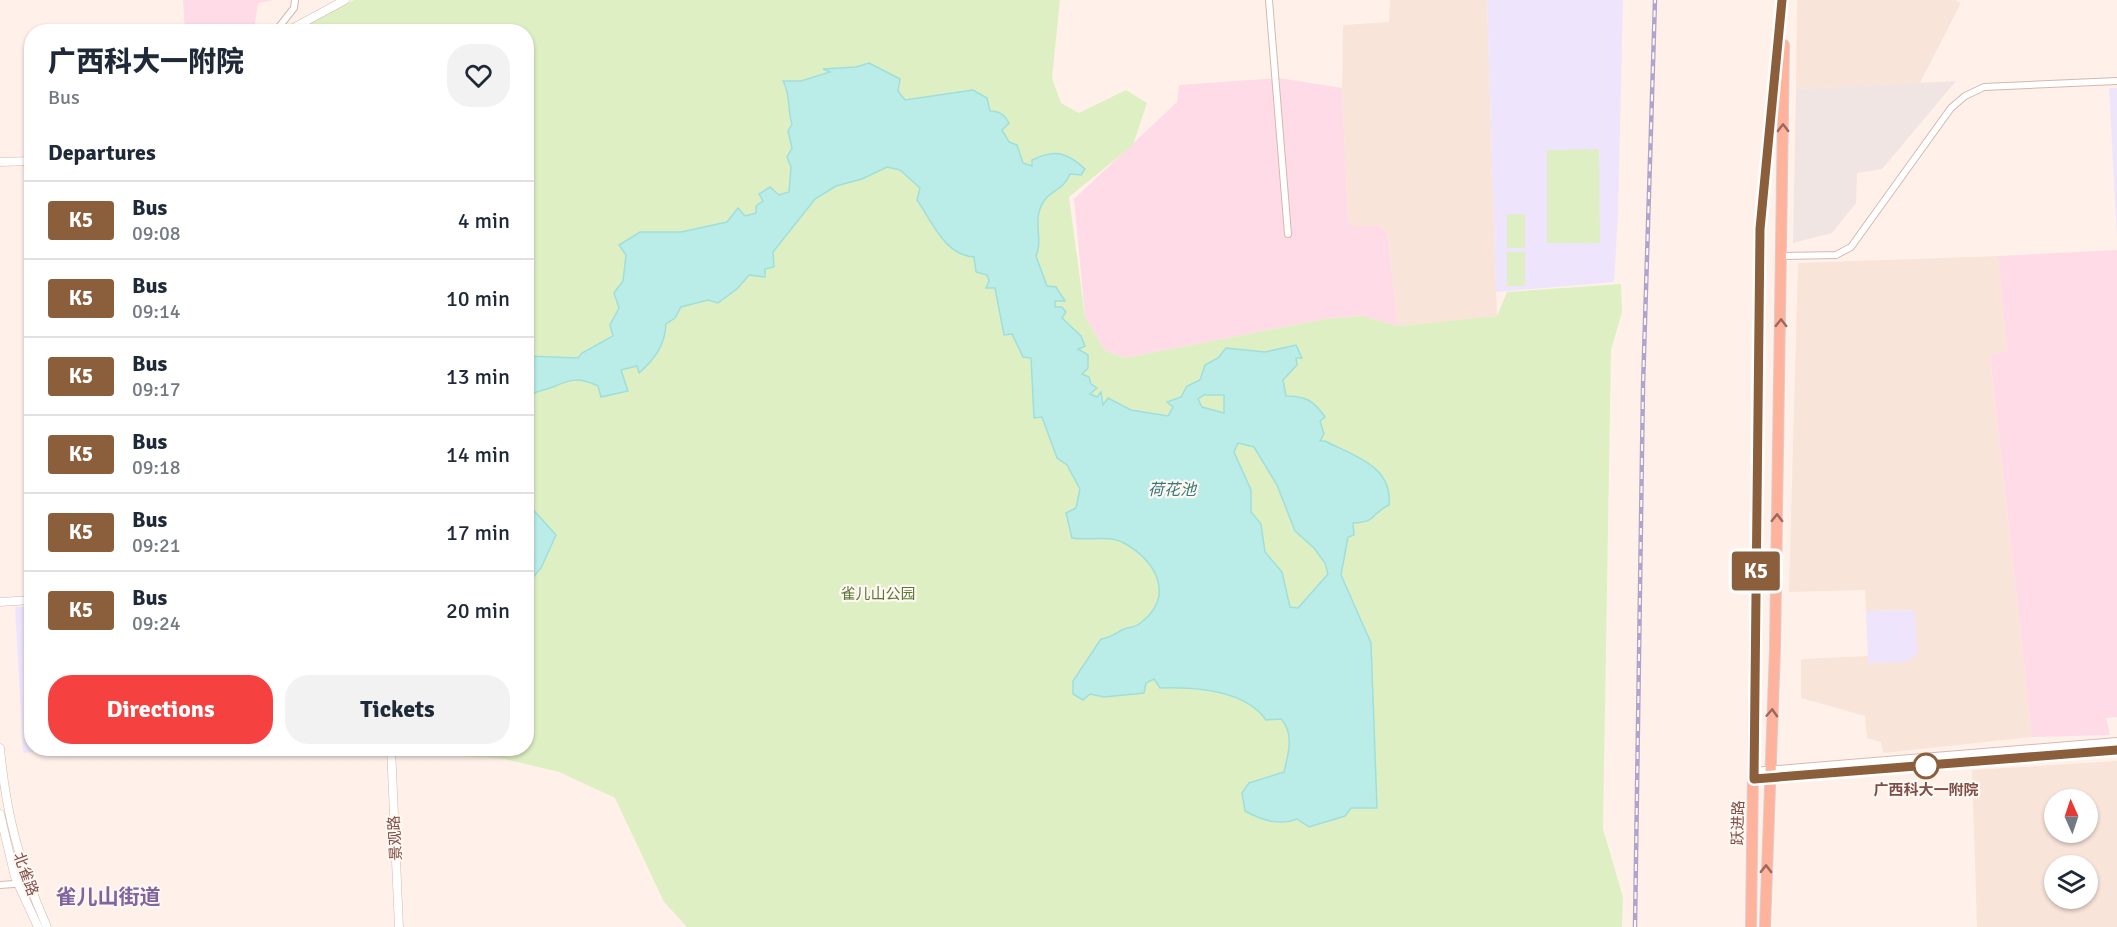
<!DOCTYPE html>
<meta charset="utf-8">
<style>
:root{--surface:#fff;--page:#f2f2f3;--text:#1f2937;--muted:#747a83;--line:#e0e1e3;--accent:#f64141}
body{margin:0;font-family:Signika,"Noto Sans SC",sans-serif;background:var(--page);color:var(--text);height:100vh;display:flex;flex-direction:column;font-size:22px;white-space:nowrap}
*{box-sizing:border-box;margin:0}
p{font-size:20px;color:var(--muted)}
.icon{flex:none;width:33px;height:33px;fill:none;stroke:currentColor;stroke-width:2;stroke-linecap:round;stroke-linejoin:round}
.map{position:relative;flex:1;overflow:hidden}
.panel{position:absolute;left:24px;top:24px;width:510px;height:732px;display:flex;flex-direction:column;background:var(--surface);border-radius:24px;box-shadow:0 2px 4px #0004}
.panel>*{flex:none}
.badge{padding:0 12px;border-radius:4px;font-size:21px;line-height:39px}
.needle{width:39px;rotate:357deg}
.buttons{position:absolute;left:2044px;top:789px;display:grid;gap:12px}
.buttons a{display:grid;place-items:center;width:54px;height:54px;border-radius:50%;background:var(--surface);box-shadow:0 2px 4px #0004;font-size:30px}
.map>.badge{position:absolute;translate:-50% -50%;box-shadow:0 0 0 3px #fff}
h2{padding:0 24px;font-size:22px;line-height:54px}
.round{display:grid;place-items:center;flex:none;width:63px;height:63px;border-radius:24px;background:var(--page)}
.head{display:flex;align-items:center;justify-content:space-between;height:102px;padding:0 24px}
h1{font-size:28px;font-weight:800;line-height:45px}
.cta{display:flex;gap:12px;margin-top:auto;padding:12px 24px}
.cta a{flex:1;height:69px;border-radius:24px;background:var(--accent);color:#fff;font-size:24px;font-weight:800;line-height:69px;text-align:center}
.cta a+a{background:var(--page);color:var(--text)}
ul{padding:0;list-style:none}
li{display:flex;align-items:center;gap:18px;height:78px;padding:0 24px;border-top:2px solid var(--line)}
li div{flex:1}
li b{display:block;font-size:22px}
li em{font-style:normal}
li .badge{min-width:66px;font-weight:700;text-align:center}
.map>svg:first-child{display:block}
.residential{fill:#f9e4d9;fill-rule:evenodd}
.industrial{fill:#f0e5e2}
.education{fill:#eee5fc}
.medical{fill:#fedbe7}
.green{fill:#dfefc4}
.water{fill:#baece8;stroke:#9fdfdb;stroke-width:1.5;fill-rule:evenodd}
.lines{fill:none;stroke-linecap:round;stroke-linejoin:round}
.minor-casing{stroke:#d5b7af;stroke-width:8}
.tertiary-casing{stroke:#d5b7af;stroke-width:9}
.secondary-casing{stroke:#dbb8ae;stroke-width:10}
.trunk-casing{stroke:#dbcecc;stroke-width:12}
.minor{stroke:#fff;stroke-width:6}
.tertiary{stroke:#fff;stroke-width:8}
.secondary{stroke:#fff;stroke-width:8}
.trunk{stroke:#ffb29c;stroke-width:10}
.rail-casing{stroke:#b0a4cc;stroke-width:4.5}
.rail{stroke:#fff7f1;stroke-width:2;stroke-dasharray:7;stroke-linecap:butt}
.oneway{stroke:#9e685d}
.line-casing{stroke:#fff;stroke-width:14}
.line{stroke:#8b5e3c;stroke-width:9}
.stop-dot{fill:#fff;stroke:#8b5e3c;stroke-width:3}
.labels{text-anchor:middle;stroke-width:4.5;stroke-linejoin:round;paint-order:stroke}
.park-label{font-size:15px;fill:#5a7839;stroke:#fff7f1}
.stop-label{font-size:15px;font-weight:bold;fill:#7e4f48;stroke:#fff7f1}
.street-label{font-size:15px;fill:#7e4f48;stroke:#fff7f1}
.water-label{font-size:16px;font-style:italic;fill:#367c79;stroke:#fff7f1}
.district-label{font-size:21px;font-weight:bold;fill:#7f64a0;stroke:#fff7f1}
</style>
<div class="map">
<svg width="2117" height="927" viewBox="0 0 2117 927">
<rect width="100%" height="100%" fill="#fff1e9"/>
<path class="residential" d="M 1390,0 L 1487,0 L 1497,316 L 1398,326 L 1387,232 L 1380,226 L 1355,226 L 1348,221 L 1342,88 L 1343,25 L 1389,22 Z
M 1797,0 L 1955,0 L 1961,3 L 1920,83 L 1796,89 Z
M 1998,256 L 2007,350 L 1990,357 L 2032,737 L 1883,753 L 1881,742 L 1867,738 L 1865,716 L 1801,698 L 1801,659 L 1868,656 L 1868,662 L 1914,610 L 1866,611 L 1865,590 L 1789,592 L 1798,263 Z
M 2117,761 L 2117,927 L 1977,927 L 1972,770 ZM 2055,800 L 2088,800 L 2088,832 L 2055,832 ZM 2055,866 L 2088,866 L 2088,898 L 2055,898 Z"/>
<path class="industrial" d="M 1956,81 L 1882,169 L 1857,173 L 1856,203 L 1832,233 L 1793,243 L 1796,89 Z"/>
<path class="education" d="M 1487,0 L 1623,0 L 1618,215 L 1614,282 L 1496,292 Z
M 2109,88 L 2117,88 L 2117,238 Z
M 15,607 L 31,607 L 32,748 L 71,749 L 23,753 Z
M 1914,610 L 1918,652 L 1908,662 L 1868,663 L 1866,611 Z"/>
<path class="medical" d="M 183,0 L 274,0 L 258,3 L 254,32 L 185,31 Z
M 1279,78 L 1342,88 L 1348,221 L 1355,226 L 1380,226 L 1387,232 L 1398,326 L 1363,316 L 1325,319 L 1125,358 L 1104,350 L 1085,316 L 1074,199 L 1177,102 L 1179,85 Z
M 2117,250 L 2117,717 L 2106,718 L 2110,735 L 2032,737 L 1990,356 L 2007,350 L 1998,256 Z"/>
<path class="green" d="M 354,0 L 1060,0 L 1052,78 L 1061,103 L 1079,113 L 1126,90 L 1147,103 L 1133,145 L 1069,197 L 1085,316 L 1104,350 L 1125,358 L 1325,319 L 1363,316 L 1398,326 L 1497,316 L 1507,292 L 1621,284 L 1622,312 L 1611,350 L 1603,829 L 1623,897 L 1622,927 L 687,927 L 664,902 L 615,798 L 559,772 L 505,759 L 391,751 L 391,749 L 526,748 L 526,32 L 294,32 Z
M 1599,149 L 1600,243 L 1547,243 L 1547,150 Z
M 1507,214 L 1525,214 L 1525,248 L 1507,248 Z
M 1507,252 L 1525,252 L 1525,286 L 1507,286 Z"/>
<path class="water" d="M 869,63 L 900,79 L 898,91 L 905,100 L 973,90 L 987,98 L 990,111 C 999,111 1004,114 1009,123 L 1002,130 L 1009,142 L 1017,145 L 1023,163 L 1032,166 L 1032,160 C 1055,149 1067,152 1085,169 L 1081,175 L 1070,174 C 1064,190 1051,190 1044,201 C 1031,220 1044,239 1036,256 L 1047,286 L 1056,287 L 1065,301 L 1055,301 L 1055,307 L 1062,307 L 1066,312 L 1062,318 L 1081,336 L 1085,346 L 1078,349 L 1088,355 L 1088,368 L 1082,374 L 1089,377 L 1091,384 L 1097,388 L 1090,394 L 1097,397 L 1101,392 L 1103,405 L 1108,398 L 1131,410 L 1168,416 L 1173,407 L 1167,402 L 1181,397 L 1187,386 L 1200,380 L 1205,365 L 1218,358 L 1226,348 L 1265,352 L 1296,345 L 1302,358 L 1296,358 L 1297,365 L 1283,380 L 1286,396 C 1306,396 1314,401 1325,417 L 1320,421 L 1324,434 L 1320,441 L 1325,441 C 1354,456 1393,466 1389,505 C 1370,514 1378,522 1353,523 L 1354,535 L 1348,537 L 1341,575 L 1371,643 L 1377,808 L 1351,808 L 1345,816 L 1309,827 L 1297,819 C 1280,826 1261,820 1245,811 L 1242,793 L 1249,783 L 1284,772 C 1288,754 1295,734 1281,719 L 1266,720 C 1245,690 1194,687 1160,688 L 1154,679 L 1146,683 L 1144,693 L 1104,697 L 1090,694 L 1083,700 L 1073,694 L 1073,681 L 1101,639 C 1111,638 1114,634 1122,630 C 1127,627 1134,628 1139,624 C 1176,597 1157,560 1122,542 C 1109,535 1087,541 1072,538 L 1066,513 L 1076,508 L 1080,489 L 1067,465 L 1057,458 L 1042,417 L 1034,418 L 1031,358 L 1023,357 L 1012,334 L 1004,335 L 995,288 L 986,288 L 989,281 L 987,275 L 976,272 L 974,257 C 944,255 932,221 917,200 L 920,188 L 900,170 L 887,167 L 862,179 L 836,186 L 815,199 L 773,252 L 774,267 L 765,269 L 765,277 L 749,275 L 738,288 L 718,303 L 708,300 L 681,307 L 675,318 L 666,324 C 665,345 655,359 639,373 L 637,366 L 621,370 L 628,391 L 601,397 L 598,386 C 578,377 571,379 553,387 C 543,391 537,390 527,397 L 527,356 L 578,358 L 582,353 L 613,336 L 610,325 L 619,308 L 614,293 L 623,281 L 626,255 L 619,245 L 640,232 L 681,232 L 727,222 L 738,208 L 745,216 L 756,213 L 756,206 L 763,201 L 759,194 L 770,187 L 779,195 L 789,192 L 791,167 L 787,157 L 792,148 L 788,131 L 792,124 C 787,109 791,95 783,81 L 801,81 L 830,72 L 823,69 L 856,67 ZM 1204,395 L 1224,395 L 1224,413 L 1202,407 L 1198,399 ZM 1238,443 L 1254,447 L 1277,485 L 1295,531 L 1314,548 L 1325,563 L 1328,574 L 1298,608 L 1290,607 L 1282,572 L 1265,552 L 1261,524 L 1251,512 L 1251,490 L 1234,452 Z
M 526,484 L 528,504 L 556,535 L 541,568 L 527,584 Z"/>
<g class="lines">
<g class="minor-casing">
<path id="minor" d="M 1269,0 L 1288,234
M 275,32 L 294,8 L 295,0
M 1782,256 L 1836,255 L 1851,247 L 1951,108 L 1965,96 L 1984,87 L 2117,81
M 0,885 L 28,883"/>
</g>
<g class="tertiary-casing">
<path id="tertiary" d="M 286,32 L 345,0
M 0,162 L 32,161
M 0,602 L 32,600
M 0,748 C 6,815 20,866 47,927
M 391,748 L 399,927
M 0,814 L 15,877 L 38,927"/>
</g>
<g class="secondary-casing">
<path id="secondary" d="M 1753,772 L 2117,742
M 1753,779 L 2117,750"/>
</g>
<g class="trunk-casing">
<path id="trunk" d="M 1751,927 L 1760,229 L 1782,0
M 1765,927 L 1775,648 L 1784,45"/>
</g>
<use href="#minor" class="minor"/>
<use href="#tertiary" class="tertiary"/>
<use href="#secondary" class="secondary"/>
<use href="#trunk" class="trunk"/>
<g class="rail-casing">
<path id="rail" d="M 1635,927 L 1643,386 L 1655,0"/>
</g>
<use href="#rail" class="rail"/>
</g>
<defs><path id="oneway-chevron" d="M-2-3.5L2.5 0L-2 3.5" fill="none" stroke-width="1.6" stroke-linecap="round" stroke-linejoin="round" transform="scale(1.5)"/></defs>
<g class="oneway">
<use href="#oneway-chevron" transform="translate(1783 128) rotate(-90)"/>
<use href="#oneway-chevron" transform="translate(1781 323) rotate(-89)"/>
<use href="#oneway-chevron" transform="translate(1777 518) rotate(-89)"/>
<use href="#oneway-chevron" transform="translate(1772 713) rotate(-87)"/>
<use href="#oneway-chevron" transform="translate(1766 869) rotate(-89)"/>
</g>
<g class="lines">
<g class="line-casing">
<path id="line" d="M 1782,0 L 1760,229 L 1754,779 L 2117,750"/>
</g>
<use href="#line" class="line"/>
</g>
<circle class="stop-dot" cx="1926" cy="766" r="12"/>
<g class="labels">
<g class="park-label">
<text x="878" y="599">雀儿山公园</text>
</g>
<g class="stop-label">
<text x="1926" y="795">广西科大一附院</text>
</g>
<g class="street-label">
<text transform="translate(1738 823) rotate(-89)" y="5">跃进路</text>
<text transform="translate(395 838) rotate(-93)" y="5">景观路</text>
<text transform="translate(26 874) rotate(70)" y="5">北雀路</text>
</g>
<g class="water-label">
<text x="1172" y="495">荷花池</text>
</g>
<g class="district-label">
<text x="108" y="904">雀儿山街道</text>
</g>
</g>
</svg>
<div class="buttons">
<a><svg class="needle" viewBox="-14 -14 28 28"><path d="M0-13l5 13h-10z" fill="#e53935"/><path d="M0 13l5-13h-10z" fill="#747a83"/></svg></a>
<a><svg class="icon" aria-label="layers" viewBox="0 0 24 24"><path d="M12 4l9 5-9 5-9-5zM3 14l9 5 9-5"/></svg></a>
</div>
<b class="badge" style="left:1756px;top:571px;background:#8b5e3c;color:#fff">K5</b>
<section class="panel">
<div class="head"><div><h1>广西科大一附院</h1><p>Bus</p></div><a class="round"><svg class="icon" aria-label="heart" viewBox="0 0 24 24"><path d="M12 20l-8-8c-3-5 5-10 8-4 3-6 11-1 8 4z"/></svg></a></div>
<h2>Departures</h2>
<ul>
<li><span class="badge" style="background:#8b5e3c;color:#fff">K5</span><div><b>Bus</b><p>09:08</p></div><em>4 min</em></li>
<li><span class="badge" style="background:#8b5e3c;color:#fff">K5</span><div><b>Bus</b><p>09:14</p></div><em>10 min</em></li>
<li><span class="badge" style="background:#8b5e3c;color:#fff">K5</span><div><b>Bus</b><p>09:17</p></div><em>13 min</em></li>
<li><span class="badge" style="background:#8b5e3c;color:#fff">K5</span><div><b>Bus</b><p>09:18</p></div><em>14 min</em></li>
<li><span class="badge" style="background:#8b5e3c;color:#fff">K5</span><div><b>Bus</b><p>09:21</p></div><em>17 min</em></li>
<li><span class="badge" style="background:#8b5e3c;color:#fff">K5</span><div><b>Bus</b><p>09:24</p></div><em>20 min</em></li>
</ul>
<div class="cta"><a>Directions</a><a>Tickets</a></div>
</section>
</div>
